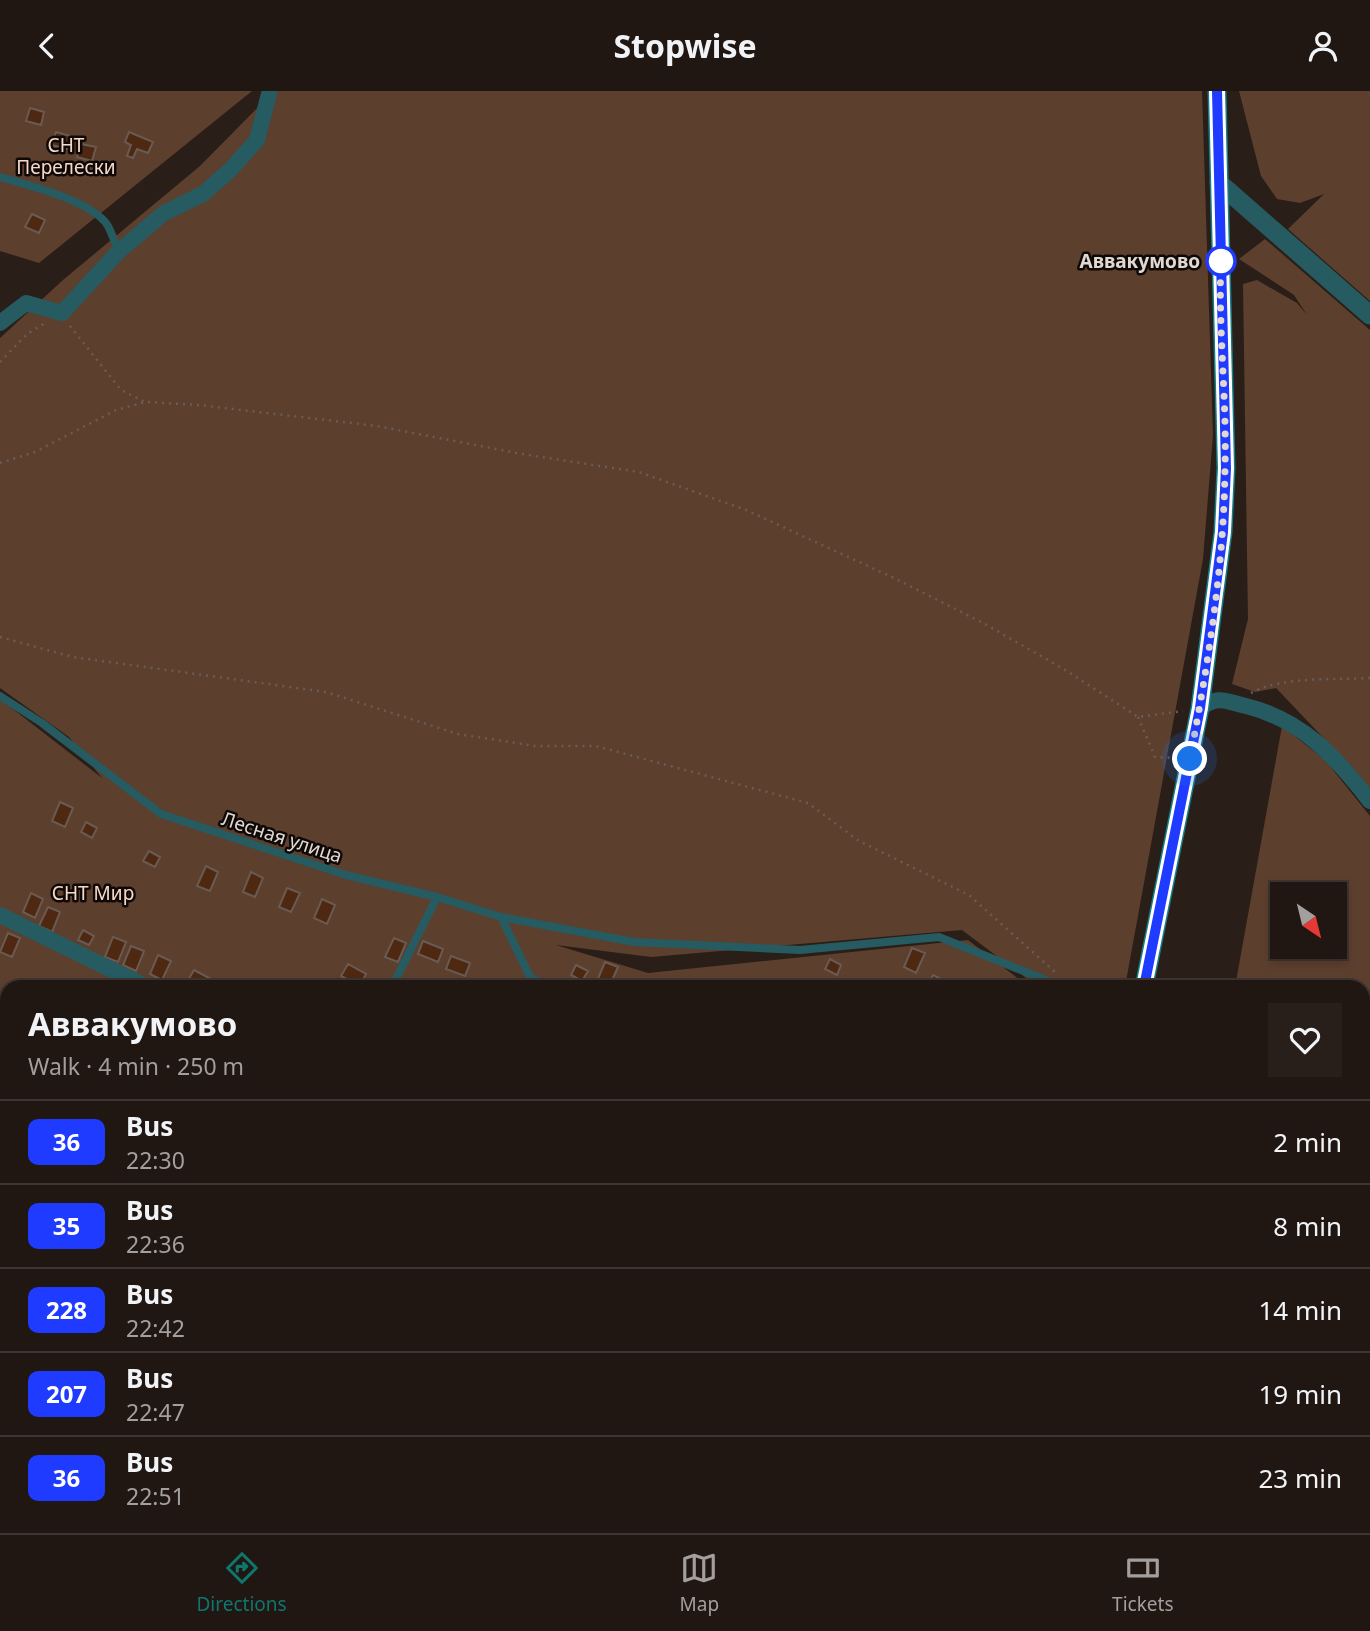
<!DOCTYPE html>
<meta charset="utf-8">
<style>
:root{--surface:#201612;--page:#281f1b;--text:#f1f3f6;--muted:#a29f9f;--line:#3d3532;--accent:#0f766e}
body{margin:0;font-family:"Noto Sans",sans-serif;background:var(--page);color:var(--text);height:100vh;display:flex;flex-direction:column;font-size:26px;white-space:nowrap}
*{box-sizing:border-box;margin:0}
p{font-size:23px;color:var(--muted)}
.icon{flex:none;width:38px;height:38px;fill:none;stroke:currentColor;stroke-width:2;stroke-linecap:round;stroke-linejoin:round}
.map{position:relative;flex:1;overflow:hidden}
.drawer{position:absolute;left:0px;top:889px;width:1370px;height:553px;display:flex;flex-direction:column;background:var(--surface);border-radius:21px 21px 0 0;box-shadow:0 4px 10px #0003,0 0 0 2px var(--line)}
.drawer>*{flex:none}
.badge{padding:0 14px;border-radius:10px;font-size:24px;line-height:46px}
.needle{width:46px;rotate:145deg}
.fabs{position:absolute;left:1270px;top:791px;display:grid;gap:14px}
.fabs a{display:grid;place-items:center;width:77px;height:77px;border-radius:0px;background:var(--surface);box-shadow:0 4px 10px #0003,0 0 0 2px var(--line);font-size:35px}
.you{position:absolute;width:35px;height:35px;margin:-18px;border:5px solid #fff;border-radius:50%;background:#1a73e8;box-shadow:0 0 0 10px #1a73e833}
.map>.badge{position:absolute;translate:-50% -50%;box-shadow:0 0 0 4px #fff}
.round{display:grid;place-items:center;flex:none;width:74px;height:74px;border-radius:0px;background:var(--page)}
.overview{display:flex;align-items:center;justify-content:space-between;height:119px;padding:0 28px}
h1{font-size:33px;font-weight:700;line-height:52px}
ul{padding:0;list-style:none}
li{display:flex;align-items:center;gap:21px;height:84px;padding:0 28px;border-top:2px solid var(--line)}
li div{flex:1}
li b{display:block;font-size:26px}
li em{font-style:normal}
li .badge{min-width:77px;font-weight:700;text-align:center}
header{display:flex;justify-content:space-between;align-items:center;height:91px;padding:0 28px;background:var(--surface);font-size:32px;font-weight:700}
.tab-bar{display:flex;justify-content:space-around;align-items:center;height:98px;border-top:2px solid var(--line);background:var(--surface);font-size:19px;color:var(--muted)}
.tab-bar a{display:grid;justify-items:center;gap:4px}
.tab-bar .current{color:var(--accent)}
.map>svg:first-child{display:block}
.green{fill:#5d3f2e;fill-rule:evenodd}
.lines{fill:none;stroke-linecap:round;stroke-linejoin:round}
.stream{stroke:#001012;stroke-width:4.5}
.building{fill:#4e2810;stroke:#695b53;stroke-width:2}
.path{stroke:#685d57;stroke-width:2.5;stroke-dasharray:2 5;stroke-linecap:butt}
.service{stroke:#255b61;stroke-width:8}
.minor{stroke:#255b61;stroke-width:16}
.tertiary{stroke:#255b61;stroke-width:19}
.secondary{stroke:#167c86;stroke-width:19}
.line-casing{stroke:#fff;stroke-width:16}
.line{stroke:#1f3bff;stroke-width:10}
.walk{stroke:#e1d8d4;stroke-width:7;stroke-dasharray:0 12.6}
.stop-dot{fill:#fff;stroke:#1f3bff;stroke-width:3.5}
.labels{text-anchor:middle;stroke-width:5;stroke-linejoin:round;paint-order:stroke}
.park-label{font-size:19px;fill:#f6d8c9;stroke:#0e0907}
.stop-label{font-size:19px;font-weight:bold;fill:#e1d8d4;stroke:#0e0907;text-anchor:end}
.street-label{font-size:19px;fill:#e1d8d4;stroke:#0e0907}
</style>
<header><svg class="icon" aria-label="back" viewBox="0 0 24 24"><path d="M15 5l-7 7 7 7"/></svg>Stopwise<svg class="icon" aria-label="person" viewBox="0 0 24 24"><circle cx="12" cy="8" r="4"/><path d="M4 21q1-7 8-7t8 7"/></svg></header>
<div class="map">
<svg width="1370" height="1442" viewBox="0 0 1370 1442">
<rect width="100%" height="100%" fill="#2a1e18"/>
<path class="green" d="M 0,0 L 252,0 L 39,172 L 0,160 Z
M 274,0 L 1202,0 L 1213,344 L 1203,468 L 1125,896 L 1038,896 L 962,839 L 651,866 L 556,854 L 648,882 L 968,849 L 1029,896 L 7,896 L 7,1098 L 0,1094 L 0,608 L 102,687 L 69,646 L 0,597 L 0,247 L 63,189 L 200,75 Z
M 1239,0 L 1370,0 L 1370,210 L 1288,138 L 1324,103 L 1300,112 L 1277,108 L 1261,85 Z
M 1265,148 L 1370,239 L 1370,699 L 1354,679 L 1276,597 L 1255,601 L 1232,593 L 1248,528 L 1243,193 L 1257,189 L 1297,212 L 1307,224 L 1294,204 L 1239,168 Z
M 1282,635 L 1325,669 L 1370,725 L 1370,981 L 1363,980 L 1363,896 L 1235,896 ZM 1283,803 L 1335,803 L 1335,856 L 1283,856 Z
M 0,1110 L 7,1114 L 7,1435 L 686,1435 L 700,1442 L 0,1442 Z
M 1363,1343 L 1370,1344 L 1370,1442 L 1190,1442 L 1189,1435 L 1363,1435 Z
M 721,1435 L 996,1435 L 996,1442 L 736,1442 Z"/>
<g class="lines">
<path class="stream" d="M 211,1435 L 221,1442
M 83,1442 L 89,1435"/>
</g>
<path class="building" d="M 30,17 L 44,21 L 41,34 L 26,30 Z
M 56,41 L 70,45 L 67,58 L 52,54 Z
M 129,41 L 153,51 L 148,62 L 137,58 L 133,67 L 127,65 L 131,54 L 125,51 Z
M 81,53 L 96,56 L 92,70 L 77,66 Z
M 32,123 L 45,129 L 39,142 L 25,136 Z
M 60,711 L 73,717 L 65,736 L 52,730 Z
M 86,731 L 97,737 L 92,747 L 81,741 Z
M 149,760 L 160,766 L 155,776 L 143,770 Z
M 206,775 L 218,781 L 210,800 L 197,795 Z
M 251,781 L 263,787 L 255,806 L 243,801 Z
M 287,797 L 300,802 L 291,821 L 279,816 Z
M 31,802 L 43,808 L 35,827 L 23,821 Z
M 322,808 L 335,814 L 327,833 L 314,827 Z
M 48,816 L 60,821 L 52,841 L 39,835 Z
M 83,839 L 94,845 L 89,854 L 78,849 Z
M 8,842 L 20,847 L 12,866 L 0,861 Z
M 113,846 L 126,851 L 118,871 L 105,866 Z
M 394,847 L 406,852 L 398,871 L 385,866 Z
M 423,850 L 443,858 L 438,871 L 418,863 Z
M 131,855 L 144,860 L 136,880 L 123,874 Z
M 912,857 L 925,862 L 916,882 L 904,876 Z
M 158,864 L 171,870 L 162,889 L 150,883 Z
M 451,865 L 470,872 L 465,885 L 446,878 Z
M 830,868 L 841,874 L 837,884 L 825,878 Z
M 605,871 L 618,876 L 609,896 L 597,890 Z
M 348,873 L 366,883 L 360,895 L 341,885 Z
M 576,874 L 588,880 L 582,890 L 571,884 Z
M 194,879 L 211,888 L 207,896 L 184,896 Z
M 933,884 L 951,893 L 950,896 L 927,896 Z
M 1363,1004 L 1370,1005 L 1370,1033 L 1363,1032 Z
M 1363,1074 L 1370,1075 L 1370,1096 L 1363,1095 Z
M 931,1435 L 947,1435 L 953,1438 L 950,1442 L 930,1442 L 928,1441 Z
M 1135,1435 L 1157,1435 L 1158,1442 L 1136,1442 Z"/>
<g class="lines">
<path class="path" d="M 70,235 L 121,299 L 145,311
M 0,271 L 27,243 L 45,232
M 0,372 L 35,361 L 116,319 L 146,311 L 199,314 L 377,335 L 522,363 L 639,381 L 746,419 L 894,487 L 985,533 L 1067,580 L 1138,626 L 1183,620
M 0,546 L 73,566 L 326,601 L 458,643 L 535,655 L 596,655 L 808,712 L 859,750 L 969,804 L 1055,881
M 1251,602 C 1281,585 1336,589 1370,587
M 1138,626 L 1155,666 L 1175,667
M 1363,944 L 1370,940
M 1363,971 L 1370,972
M 0,1193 L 7,1194
M 505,1435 L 513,1442"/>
<path class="service" d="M 0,86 C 28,94 93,110 108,135 C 112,143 115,152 119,160
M 0,605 L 42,632 L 161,723 L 346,784 L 437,806 L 501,826 L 530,886 L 550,896
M 501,826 L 634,851 L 800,859 L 939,846 L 1063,896
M 392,896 L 437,806
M 1363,1050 L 1370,1051"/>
<path class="minor" d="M 0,232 L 26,212 L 62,222 L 119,160 L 164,122 L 203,103 L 230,79 L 257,49 L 269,3
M 1200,617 C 1220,604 1224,610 1246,615 C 1302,629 1336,666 1370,710
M 0,824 L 147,896
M 0,1018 L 7,1021
M 1363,1231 L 1370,1215
M 887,1435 L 902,1442
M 1173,1435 L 1174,1442"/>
<path class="tertiary" d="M 1219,92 L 1370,224"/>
<path class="secondary" d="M 1144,896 L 1200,617 L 1223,441 L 1226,377 L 1217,0
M 1019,1442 L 1019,1435"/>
</g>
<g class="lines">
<g class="line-casing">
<path id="line" d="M 1144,896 L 1200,617 L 1223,441 L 1226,377 L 1217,0"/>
</g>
<use href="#line" class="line"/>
<path class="walk" d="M 1190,668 C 1208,573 1224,475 1225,377 C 1227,309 1218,238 1221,170"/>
</g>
<circle class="stop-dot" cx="1221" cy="170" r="14"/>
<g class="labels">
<g class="park-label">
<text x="66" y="61">СНТ<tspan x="66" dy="22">Перелески</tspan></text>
<text x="93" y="809">СНТ Мир</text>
</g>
<g class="stop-label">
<text x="1200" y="177">Аввакумово</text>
</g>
<g class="street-label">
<text transform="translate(282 746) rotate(18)" y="7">Лесная улица</text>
</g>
</g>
</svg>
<div class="fabs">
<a><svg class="needle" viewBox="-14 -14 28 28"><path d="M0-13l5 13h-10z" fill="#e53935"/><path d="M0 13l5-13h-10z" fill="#a29f9f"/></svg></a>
</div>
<div class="you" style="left:1190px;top:668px"></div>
<section class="drawer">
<div class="overview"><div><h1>Аввакумово</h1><p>Walk · 4 min · 250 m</p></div><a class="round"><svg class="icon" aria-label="heart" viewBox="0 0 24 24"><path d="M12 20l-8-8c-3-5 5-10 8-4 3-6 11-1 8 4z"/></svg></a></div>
<ul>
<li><span class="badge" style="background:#1f3bff;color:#fff">36</span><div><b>Bus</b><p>22:30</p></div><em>2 min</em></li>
<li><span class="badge" style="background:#1f3bff;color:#fff">35</span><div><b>Bus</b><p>22:36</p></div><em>8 min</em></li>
<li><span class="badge" style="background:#1f3bff;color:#fff">228</span><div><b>Bus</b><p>22:42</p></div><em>14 min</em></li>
<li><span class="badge" style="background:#1f3bff;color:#fff">207</span><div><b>Bus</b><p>22:47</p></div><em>19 min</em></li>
<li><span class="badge" style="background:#1f3bff;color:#fff">36</span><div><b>Bus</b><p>22:51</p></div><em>23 min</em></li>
</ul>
</section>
</div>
<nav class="tab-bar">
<a class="current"><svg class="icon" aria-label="directions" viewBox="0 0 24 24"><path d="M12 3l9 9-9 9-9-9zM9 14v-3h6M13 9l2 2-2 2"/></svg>Directions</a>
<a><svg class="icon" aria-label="map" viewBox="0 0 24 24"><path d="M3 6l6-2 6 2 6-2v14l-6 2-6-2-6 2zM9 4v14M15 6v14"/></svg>Map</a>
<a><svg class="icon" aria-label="tickets" viewBox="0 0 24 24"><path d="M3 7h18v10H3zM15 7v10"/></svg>Tickets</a>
</nav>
